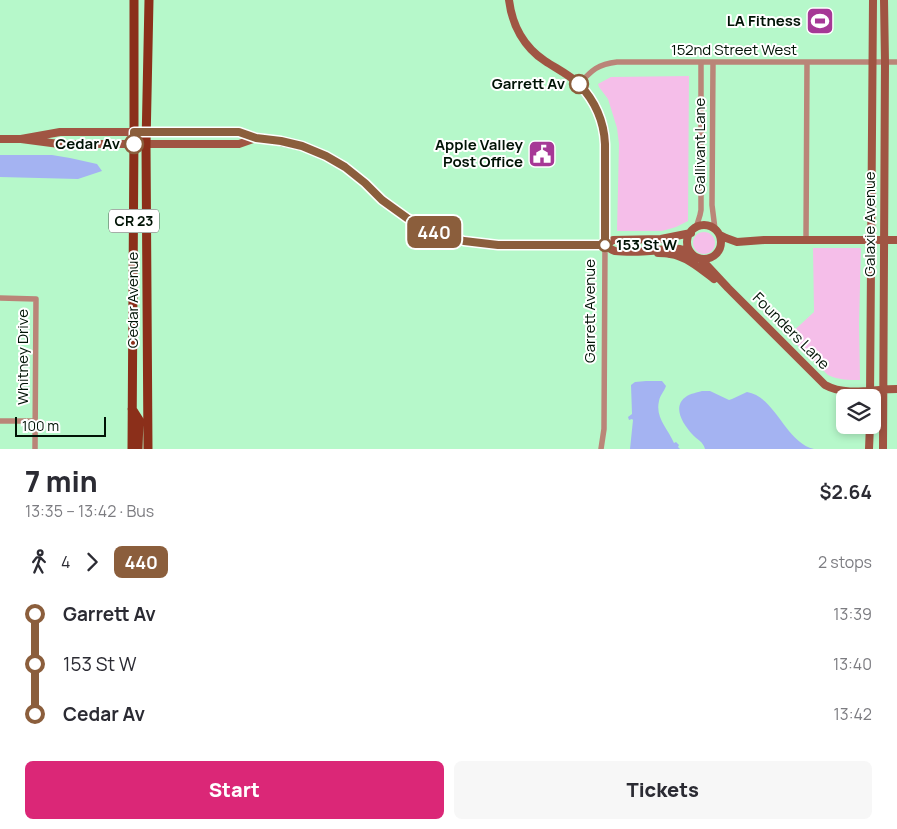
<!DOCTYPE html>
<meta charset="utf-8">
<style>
:root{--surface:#fff;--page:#f7f7f7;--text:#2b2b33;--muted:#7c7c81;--accent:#db2777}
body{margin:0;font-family:Manrope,sans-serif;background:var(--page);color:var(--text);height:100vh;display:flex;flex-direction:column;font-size:19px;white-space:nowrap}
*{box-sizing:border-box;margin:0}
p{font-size:16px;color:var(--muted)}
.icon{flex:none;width:28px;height:28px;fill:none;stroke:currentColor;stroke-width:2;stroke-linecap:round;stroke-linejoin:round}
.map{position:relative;height:449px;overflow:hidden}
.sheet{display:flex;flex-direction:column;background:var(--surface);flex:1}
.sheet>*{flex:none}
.badge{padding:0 10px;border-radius:8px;font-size:18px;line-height:32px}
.fabs{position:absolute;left:836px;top:389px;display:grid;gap:10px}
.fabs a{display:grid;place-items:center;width:45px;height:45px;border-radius:8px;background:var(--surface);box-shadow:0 2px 8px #0003;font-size:25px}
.scale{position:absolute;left:15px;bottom:12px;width:91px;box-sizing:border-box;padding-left:5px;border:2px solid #001305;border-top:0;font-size:14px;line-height:18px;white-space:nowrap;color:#001305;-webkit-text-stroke:4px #fff;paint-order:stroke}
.map>.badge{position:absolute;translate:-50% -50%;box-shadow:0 0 0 2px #fff}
.legs{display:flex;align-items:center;gap:8px;height:55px;padding:0 25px;font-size:16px}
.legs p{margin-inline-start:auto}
.head{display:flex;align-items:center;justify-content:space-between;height:85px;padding:0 25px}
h1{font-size:28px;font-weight:800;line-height:38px}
.primary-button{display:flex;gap:10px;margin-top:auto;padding:10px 25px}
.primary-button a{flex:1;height:58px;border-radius:8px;background:var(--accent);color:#fff;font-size:20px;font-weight:800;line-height:58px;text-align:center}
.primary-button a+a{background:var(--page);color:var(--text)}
ul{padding:0 25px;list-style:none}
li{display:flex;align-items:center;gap:18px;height:50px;font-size:19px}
li i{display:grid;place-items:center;width:8px;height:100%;margin:0 6px;background:currentColor}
li i::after{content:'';width:12px;height:12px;margin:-6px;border:4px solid;border-radius:50%;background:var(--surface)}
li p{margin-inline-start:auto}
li:first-child i{background:linear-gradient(#0000 50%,currentColor 0)}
li:last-child i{background:linear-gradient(currentColor 50%,#0000 0)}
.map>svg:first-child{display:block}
.green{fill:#f5bee9}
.water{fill:#a4b3f2}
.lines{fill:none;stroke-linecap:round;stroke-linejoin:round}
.street{stroke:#ba8578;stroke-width:5.5}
.secondary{stroke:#a05543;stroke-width:8}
.primary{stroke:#8b2f1a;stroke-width:9}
.line-1-casing{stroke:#fff;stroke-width:11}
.line-1{stroke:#8b5e3c;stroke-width:8}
.stop-1-dot{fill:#fff;stroke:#8b5e3c;stroke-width:2.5}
.labels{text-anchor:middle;stroke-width:4;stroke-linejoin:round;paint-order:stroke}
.shield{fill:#fff;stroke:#4c5a50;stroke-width:1}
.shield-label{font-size:14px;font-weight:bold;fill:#001305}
.poi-label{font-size:15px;font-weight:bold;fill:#001305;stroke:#fff;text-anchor:end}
.street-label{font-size:15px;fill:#001305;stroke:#fff}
.stop-label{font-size:15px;font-weight:bold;fill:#001305;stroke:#fff;text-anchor:end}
</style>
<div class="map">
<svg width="897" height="449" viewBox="0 0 897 449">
<rect width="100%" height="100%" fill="#b6f8ca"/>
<path class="green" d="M 689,76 L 688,221 L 676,227 L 662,231 L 617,231 L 619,144 L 617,128 L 608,99 L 599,87 L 598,84 L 611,77 Z
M693 243a11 11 0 1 1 22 0a11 11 0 1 1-22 0Z
M 813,248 L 861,248 L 859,324 L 860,380 C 848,380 839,380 828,375 L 788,336 L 814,312 Z"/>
<path class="water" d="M 0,155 L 52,155 L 70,158 L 97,164 L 102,171 L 78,179 L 0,177 Z
M 646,381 L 662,381 L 666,386 C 664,392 660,395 659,401 C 655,418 668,429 674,443 L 676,442 L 679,445 L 678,447 L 680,449 L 630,449 L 633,420 L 632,419 L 629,420 L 628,417 L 632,414 L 631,385 L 635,382 Z
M 702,391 L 710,391 L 729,400 L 732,399 L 747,392 C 776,397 785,442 814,449 L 705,449 C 703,441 697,440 692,434 C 683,424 671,406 687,396 C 690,394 698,392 702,391 Z"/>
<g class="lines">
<path class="street" d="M 713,62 L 712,205 L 715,229
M 579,84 C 592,70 598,64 617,62 L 897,62
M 696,228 L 700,215 L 701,210 L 701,62
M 806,240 L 807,62
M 0,298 L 36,299 L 35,449
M 0,421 L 35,421
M 601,449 L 604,429 L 605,245"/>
<path class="secondary" d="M 509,0 C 512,25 524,47 545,61 C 557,69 570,75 580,85 C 595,99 603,120 604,140 L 605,245
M 0,139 L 21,139 L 59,144 L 239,144 L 256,138
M 21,139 L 60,132 L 239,132 C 268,142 299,142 326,156 C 340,163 353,172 364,182 C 371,188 377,194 383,200 C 402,217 425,230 449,237 C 473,244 497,245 521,245 C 549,246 577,245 605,245 L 613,240 L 661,239 L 691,233
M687 242a17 17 0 1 1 34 0a17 17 0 1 1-34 0Z
M 720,235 L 726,238 L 737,242 L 764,240 L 897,240
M 605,245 C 608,247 611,250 615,251 C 623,252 642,252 650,251 C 666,249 678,245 692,254
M 658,253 C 662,253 666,253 670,254 C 686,256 701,269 714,279
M 701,259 L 728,288 L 825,385 C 847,397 873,389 897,389
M 870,398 L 873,0
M 869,449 L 870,425
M 883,449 L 885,62 L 884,0"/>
<path class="primary" d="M 132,409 L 139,420 L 138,449
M 132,449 L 134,132 L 134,0
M 148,449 L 146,144 L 149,0"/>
</g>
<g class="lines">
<g class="line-1-casing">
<path id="line-1" d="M 134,144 L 134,132 L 239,132 L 256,138 L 281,141 L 302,146 L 326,156 L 345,167 L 365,183 L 382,200 L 407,218 L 434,232 L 464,241 L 498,245 L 605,245 L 605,144 C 604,121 595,101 579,84"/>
</g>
<use href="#line-1" class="line-1"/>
</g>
<defs>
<g id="stadium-square" transform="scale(1.4375)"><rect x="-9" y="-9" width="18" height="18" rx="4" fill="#a63896" stroke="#fff"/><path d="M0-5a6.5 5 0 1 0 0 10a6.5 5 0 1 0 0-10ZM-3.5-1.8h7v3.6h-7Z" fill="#fff"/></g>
<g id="civic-square" transform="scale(1.4375)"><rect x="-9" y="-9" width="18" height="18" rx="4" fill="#a63896" stroke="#fff"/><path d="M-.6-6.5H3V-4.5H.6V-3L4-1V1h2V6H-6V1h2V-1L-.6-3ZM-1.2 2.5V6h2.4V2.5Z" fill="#fff"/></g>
</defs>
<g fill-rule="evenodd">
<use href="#stadium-square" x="820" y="21"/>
<use href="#civic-square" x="542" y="154"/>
</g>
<g class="stop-1-dot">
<circle cx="579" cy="84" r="9"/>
<circle cx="134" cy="144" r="9"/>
<circle cx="605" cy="245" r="6"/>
</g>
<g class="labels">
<rect class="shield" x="109" y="209.5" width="50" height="23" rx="4"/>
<g class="shield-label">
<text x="134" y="226">CR 23</text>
</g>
<g class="poi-label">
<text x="801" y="26">LA Fitness</text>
<text x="523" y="150">Apple Valley<tspan x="523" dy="17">Post Office</tspan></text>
</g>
<g class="street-label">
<text x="734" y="55">152nd Street West</text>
<text transform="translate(700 146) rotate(-90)" y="5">Gallivant Lane</text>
<text transform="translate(870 224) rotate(-90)" y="5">Galaxie Avenue</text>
<text transform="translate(133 300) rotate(-90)" y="5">Cedar Avenue</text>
<text transform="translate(590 311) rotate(-90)" y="5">Garrett Avenue</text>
<text transform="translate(791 331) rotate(45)" y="5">Founders Lane</text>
<text transform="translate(23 357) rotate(-90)" y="5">Whitney Drive</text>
</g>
<g class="stop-label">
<text x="565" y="89">Garrett Av</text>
<text x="120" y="149">Cedar Av</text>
<text x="616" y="250" text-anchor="start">153 St W</text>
</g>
</g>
</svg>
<div class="fabs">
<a><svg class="icon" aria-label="layers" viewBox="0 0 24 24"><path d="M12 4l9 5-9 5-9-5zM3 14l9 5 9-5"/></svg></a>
</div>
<div class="scale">100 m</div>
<b class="badge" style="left:434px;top:232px;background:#8b5e3c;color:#fff">440</b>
</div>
<section class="sheet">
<div class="head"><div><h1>7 min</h1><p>13:35 – 13:42 · Bus</p></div><b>$2.64</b></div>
<div class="legs"><svg class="icon" aria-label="walk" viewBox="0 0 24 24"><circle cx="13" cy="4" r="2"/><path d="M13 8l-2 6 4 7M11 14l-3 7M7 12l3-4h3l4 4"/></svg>4<svg class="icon" aria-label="forward" viewBox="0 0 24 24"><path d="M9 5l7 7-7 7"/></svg><b class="badge" style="background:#8b5e3c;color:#fff">440</b><p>2 stops</p></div>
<ul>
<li><i style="color:#8b5e3c"></i><b>Garrett Av</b><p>13:39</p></li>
<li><i style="color:#8b5e3c"></i><span>153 St W</span><p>13:40</p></li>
<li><i style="color:#8b5e3c"></i><b>Cedar Av</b><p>13:42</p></li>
</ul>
<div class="primary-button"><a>Start</a><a>Tickets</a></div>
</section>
